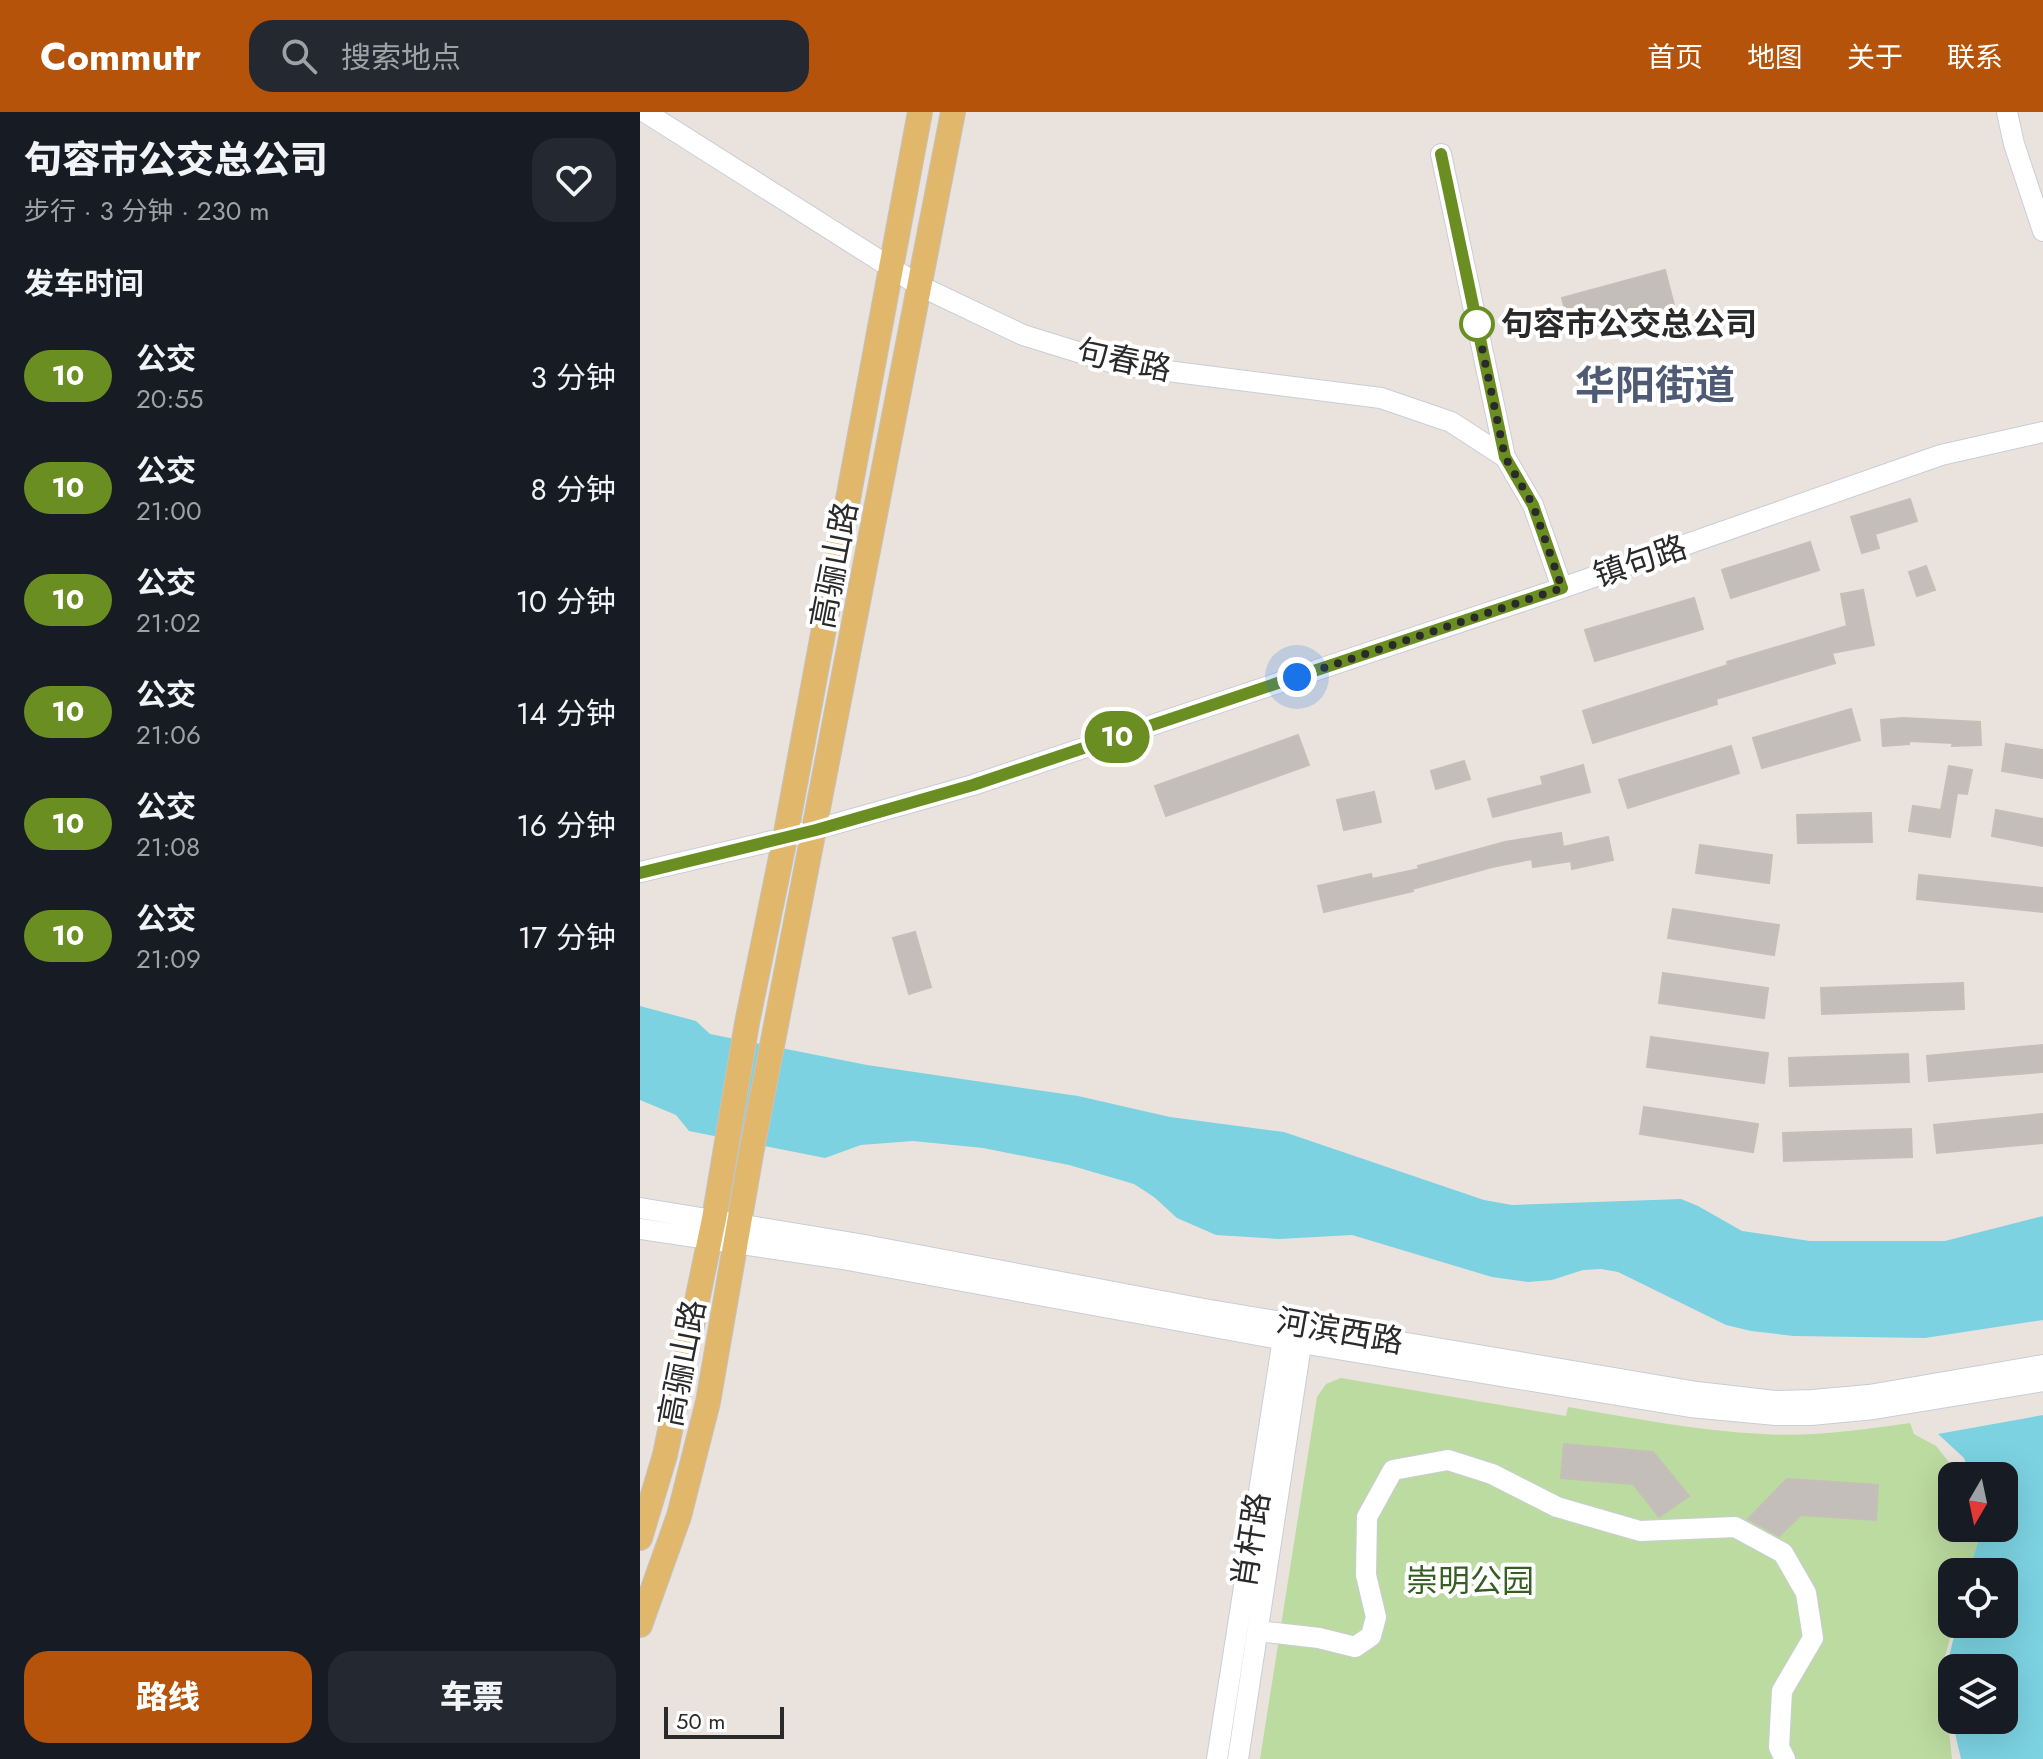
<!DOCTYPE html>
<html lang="zh">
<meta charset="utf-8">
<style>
:root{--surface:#171b24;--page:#242831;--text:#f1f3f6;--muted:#9ea1a6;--accent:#b45309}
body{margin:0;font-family:Jost,"Noto Sans SC",sans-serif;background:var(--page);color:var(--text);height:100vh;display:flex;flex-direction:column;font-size:30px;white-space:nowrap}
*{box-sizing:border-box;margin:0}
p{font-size:26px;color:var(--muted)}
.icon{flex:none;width:44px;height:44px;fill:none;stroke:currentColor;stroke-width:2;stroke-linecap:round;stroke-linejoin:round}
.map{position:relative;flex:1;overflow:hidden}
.sheet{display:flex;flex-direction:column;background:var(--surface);width:640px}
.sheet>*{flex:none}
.badge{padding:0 16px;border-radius:26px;font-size:28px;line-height:52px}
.needle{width:52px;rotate:189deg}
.buttons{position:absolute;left:1298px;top:1350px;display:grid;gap:16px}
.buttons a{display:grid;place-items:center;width:80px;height:80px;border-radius:16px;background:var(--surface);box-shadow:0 8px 32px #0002;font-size:40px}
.scale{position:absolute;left:24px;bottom:20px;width:120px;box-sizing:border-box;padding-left:8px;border:4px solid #2a2a2a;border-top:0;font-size:22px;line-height:28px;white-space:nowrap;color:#2a2a2a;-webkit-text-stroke:6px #fff;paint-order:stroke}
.you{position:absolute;width:40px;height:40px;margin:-20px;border:6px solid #fff;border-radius:50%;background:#1a73e8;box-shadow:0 0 0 12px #1a73e833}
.map>.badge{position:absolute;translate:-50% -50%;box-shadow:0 0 0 4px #fff}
h2{padding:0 24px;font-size:30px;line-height:72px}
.round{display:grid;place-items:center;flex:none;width:84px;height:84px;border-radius:24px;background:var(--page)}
.headline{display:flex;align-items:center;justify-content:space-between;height:136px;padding:0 24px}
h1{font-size:38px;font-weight:800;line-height:60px}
.button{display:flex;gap:16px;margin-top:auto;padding:16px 24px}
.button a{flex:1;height:92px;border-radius:24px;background:var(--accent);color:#fff;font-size:32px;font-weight:800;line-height:92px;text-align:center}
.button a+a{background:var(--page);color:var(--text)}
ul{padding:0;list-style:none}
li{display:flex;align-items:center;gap:24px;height:112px;padding:0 24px}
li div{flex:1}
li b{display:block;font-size:30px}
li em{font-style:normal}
li .badge{min-width:88px;font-weight:700;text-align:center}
header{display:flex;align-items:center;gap:48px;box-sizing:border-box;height:112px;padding:0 40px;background:var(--accent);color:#fff}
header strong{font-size:38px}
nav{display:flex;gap:44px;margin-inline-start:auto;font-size:28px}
.search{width:560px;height:72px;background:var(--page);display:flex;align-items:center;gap:20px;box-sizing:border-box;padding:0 28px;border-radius:24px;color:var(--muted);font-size:30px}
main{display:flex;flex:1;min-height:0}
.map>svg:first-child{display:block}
.green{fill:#bbdba0}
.water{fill:#7cd2e1}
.building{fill:#c3beb9;stroke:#c5bfb7;stroke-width:2}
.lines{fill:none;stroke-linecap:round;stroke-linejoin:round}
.minor-casing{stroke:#c9cdd6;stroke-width:22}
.major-casing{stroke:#c3c3c3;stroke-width:26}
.minor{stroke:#fff;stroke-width:20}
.major{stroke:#e1b76c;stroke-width:24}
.line-casing{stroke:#fff;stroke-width:18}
.line{stroke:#6b8e23;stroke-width:12}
.walk{stroke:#2a2a2a;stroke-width:8;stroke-dasharray:0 14.4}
.stop-dot{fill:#fff;stroke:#6b8e23;stroke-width:4}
.labels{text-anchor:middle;stroke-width:8;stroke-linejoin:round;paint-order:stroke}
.stop-label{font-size:32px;font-weight:bold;fill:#2a2a2a;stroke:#fff;text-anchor:start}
.street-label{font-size:32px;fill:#2a2a2a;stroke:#fff}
.park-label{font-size:32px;fill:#365e22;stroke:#fff}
.district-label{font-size:40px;font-weight:bold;fill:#4f5b75;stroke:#fff}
</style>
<header>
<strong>Commutr</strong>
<div class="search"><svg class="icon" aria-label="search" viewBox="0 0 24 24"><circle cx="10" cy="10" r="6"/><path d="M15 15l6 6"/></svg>搜索地点</div>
<nav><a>首页</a><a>地图</a><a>关于</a><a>联系</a></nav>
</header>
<main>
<section class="sheet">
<div class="headline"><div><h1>句容市公交总公司</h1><p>步行 · 3 分钟 · 230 m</p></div><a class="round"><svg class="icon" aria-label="heart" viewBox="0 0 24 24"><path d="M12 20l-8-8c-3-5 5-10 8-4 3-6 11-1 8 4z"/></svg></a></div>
<h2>发车时间</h2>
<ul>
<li><span class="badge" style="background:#6b8e23;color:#fff">10</span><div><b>公交</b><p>20:55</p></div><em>3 分钟</em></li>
<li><span class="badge" style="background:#6b8e23;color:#fff">10</span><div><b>公交</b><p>21:00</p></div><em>8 分钟</em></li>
<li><span class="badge" style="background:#6b8e23;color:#fff">10</span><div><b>公交</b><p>21:02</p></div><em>10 分钟</em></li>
<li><span class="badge" style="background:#6b8e23;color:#fff">10</span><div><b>公交</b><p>21:06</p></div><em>14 分钟</em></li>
<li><span class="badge" style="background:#6b8e23;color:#fff">10</span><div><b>公交</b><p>21:08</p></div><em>16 分钟</em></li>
<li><span class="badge" style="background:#6b8e23;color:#fff">10</span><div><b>公交</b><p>21:09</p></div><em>17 分钟</em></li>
</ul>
<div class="button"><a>路线</a><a>车票</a></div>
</section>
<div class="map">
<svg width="1403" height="1647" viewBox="0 0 1403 1647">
<rect width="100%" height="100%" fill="#eae3dd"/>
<path class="green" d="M 701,1266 L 926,1304 L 928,1295 C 993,1306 1057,1319 1123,1322 C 1172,1325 1221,1318 1270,1311 L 1274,1322 L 1296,1334 L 1320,1364 L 1312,1364 L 1312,1416 L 1342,1417 L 1329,1460 L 1312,1460 L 1312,1512 L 1314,1512 L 1302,1555 L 1312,1647 L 620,1647 L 677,1285 L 686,1272 Z"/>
<path class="water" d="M 0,894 L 56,909 L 70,922 L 227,953 L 438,984 L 530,1005 L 644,1020 L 844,1088 L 872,1093 L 1041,1087 L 1058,1094 L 1102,1119 L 1170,1129 L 1305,1129 L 1403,1104 L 1403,1208 L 1285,1226 L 1154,1224 L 1111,1219 L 1086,1213 L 978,1160 L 961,1157 L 943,1158 L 912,1168 L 888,1170 L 852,1165 L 712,1123 L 639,1127 L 576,1123 L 537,1106 L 514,1085 L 494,1072 L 429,1053 L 343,1036 L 273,1029 L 221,1033 L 185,1046 L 49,1019 L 36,1003 L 0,988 Z
M 1403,1303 L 1403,1647 L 1321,1647 L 1312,1608 L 1364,1608 L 1364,1556 L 1312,1556 L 1312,1603 L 1308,1549 L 1317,1512 L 1364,1512 L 1364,1460 L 1329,1460 L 1342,1416 L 1364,1416 L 1364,1364 L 1330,1364 L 1324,1346 L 1298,1322 Z"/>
<path class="building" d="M 1025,158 L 1034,193 L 931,221 L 922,186 Z
M 1270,387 L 1277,409 L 1235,422 L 1239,436 L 1222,441 L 1211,405 Z
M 1170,430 L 1179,458 L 1091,486 L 1082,458 Z
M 1286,454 L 1295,478 L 1277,484 L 1269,460 Z
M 1223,478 L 1234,533 L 1192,541 L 1195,551 L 1076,587 L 1077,592 L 953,631 L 943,599 L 1088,553 L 1087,550 L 1207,514 L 1201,482 Z
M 1054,486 L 1063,517 L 955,549 L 945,518 Z
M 1211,597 L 1220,628 L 1122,656 L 1113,626 Z
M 1263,606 L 1340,610 L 1341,633 L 1312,634 L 1313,631 L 1269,629 L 1269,632 L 1243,634 L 1241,608 Z
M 658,623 L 669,653 L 526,704 L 515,674 Z
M 1366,632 L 1403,638 L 1403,666 L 1362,659 Z
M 1091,634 L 1099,661 L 988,696 L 979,668 Z
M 824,649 L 830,667 L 796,677 L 791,659 Z
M 943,653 L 950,680 L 853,705 L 848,687 L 903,673 L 901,665 Z
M 1309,654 L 1332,658 L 1327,682 L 1317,681 L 1310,725 L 1269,719 L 1273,694 L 1301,698 Z
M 734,680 L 741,710 L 704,718 L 697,688 Z
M 1356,698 L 1403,707 L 1403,734 L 1352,724 Z
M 1231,701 L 1232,730 L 1158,731 L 1157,703 Z
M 921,721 L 923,735 L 968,725 L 973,748 L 932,757 L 931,749 L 893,755 L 892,747 L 852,755 L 772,777 L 773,779 L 684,800 L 678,774 L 731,762 L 732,767 L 779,757 L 778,754 L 865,730 Z
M 1060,733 L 1132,743 L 1129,771 L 1056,761 Z
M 1279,763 L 1403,776 L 1403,800 L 1277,787 Z
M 1033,797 L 1139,813 L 1134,843 L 1028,826 Z
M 275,820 L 291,875 L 269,882 L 253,826 Z
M 1023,861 L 1128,876 L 1124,906 L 1019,891 Z
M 1323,871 L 1324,897 L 1182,902 L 1181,876 Z
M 1011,925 L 1128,941 L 1124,971 L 1007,955 Z
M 1403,933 L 1403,960 L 1289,969 L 1287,944 Z
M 1268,942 L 1269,970 L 1150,974 L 1149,946 Z
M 1004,995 L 1118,1012 L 1113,1040 L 1000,1022 Z
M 1403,1002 L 1403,1031 L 1297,1041 L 1294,1013 Z
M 1271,1017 L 1272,1045 L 1144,1049 L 1143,1021 Z
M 924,1332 L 1013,1340 L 1049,1384 L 1019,1405 L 993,1372 L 921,1366 Z
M 1147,1367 L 1238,1373 L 1236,1408 L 1161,1403 L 1139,1424 L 1108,1407 Z"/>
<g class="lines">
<g class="minor-casing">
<path id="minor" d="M 5,0 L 280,174 L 383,223 L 480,253 L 741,286 L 811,310 L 865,345 L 893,393 L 922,476
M 1367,0 L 1374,32 L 1403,119
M 801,42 L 865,345
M 0,760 L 145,726 L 333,673 L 922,476 L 1301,343 L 1403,320
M 0,1096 L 219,1132 L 564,1197 L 1057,1280 L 1135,1289 L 1173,1288 L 1229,1283 L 1403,1253
M 0,1117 L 203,1147 L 661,1231 L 1050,1295 L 1136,1303 L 1171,1303 L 1234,1297 L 1403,1269
M 618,1519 L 679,1526 L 715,1535 L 731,1524 L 736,1505 L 726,1463 L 727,1405 L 753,1358 L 808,1348 L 852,1362 L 917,1395 L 1000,1419 L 1095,1415 L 1143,1441 L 1166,1481 L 1173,1526 L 1142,1579 L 1139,1635 L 1145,1647
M 577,1647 L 645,1214
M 598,1647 L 663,1220"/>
</g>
<g class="major-casing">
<path id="major" d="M 0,1426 L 25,1343 L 74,1107 L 107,911 L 145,726 L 280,0
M 0,1513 L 39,1404 L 68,1290 L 111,1042 L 313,0"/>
</g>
<use href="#minor" class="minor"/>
<use href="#major" class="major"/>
</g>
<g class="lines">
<g class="line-casing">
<path id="line" d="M 0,761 L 176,718 L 333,673 L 922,476 L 893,393 L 865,345 L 801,42"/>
</g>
<use href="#line" class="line"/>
<path class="walk" d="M 657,565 L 922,476 L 893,393 L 865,345 L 837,212"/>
</g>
<circle class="stop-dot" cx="837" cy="212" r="16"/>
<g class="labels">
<g class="stop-label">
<text x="861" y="223">句容市公交总公司</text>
</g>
<g class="street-label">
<text transform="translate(484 248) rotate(12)" y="11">句春路</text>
<text transform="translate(1000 449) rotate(-19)" y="11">镇句路</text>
<text transform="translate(194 453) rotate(-79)" y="11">高骊山路</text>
<text transform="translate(700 1219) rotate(10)" y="11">河滨西路</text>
<text transform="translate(42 1251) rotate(-79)" y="11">高骊山路</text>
<text transform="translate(611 1428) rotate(-81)" y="11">肖杆路</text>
</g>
<g class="park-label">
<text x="830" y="1480">崇明公园</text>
</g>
<g class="district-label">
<text x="1015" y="287">华阳街道</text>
</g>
</g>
</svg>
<div class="buttons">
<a><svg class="needle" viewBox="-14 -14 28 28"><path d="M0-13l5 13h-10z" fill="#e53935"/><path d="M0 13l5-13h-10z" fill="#9ea1a6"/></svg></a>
<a><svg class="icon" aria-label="locate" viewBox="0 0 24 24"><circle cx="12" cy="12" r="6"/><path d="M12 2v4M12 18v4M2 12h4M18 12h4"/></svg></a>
<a><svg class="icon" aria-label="layers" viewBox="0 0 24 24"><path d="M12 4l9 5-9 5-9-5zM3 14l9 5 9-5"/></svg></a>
</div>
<div class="scale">50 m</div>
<div class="you" style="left:657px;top:565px"></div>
<b class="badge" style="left:477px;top:625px;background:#6b8e23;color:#fff">10</b>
</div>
</main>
